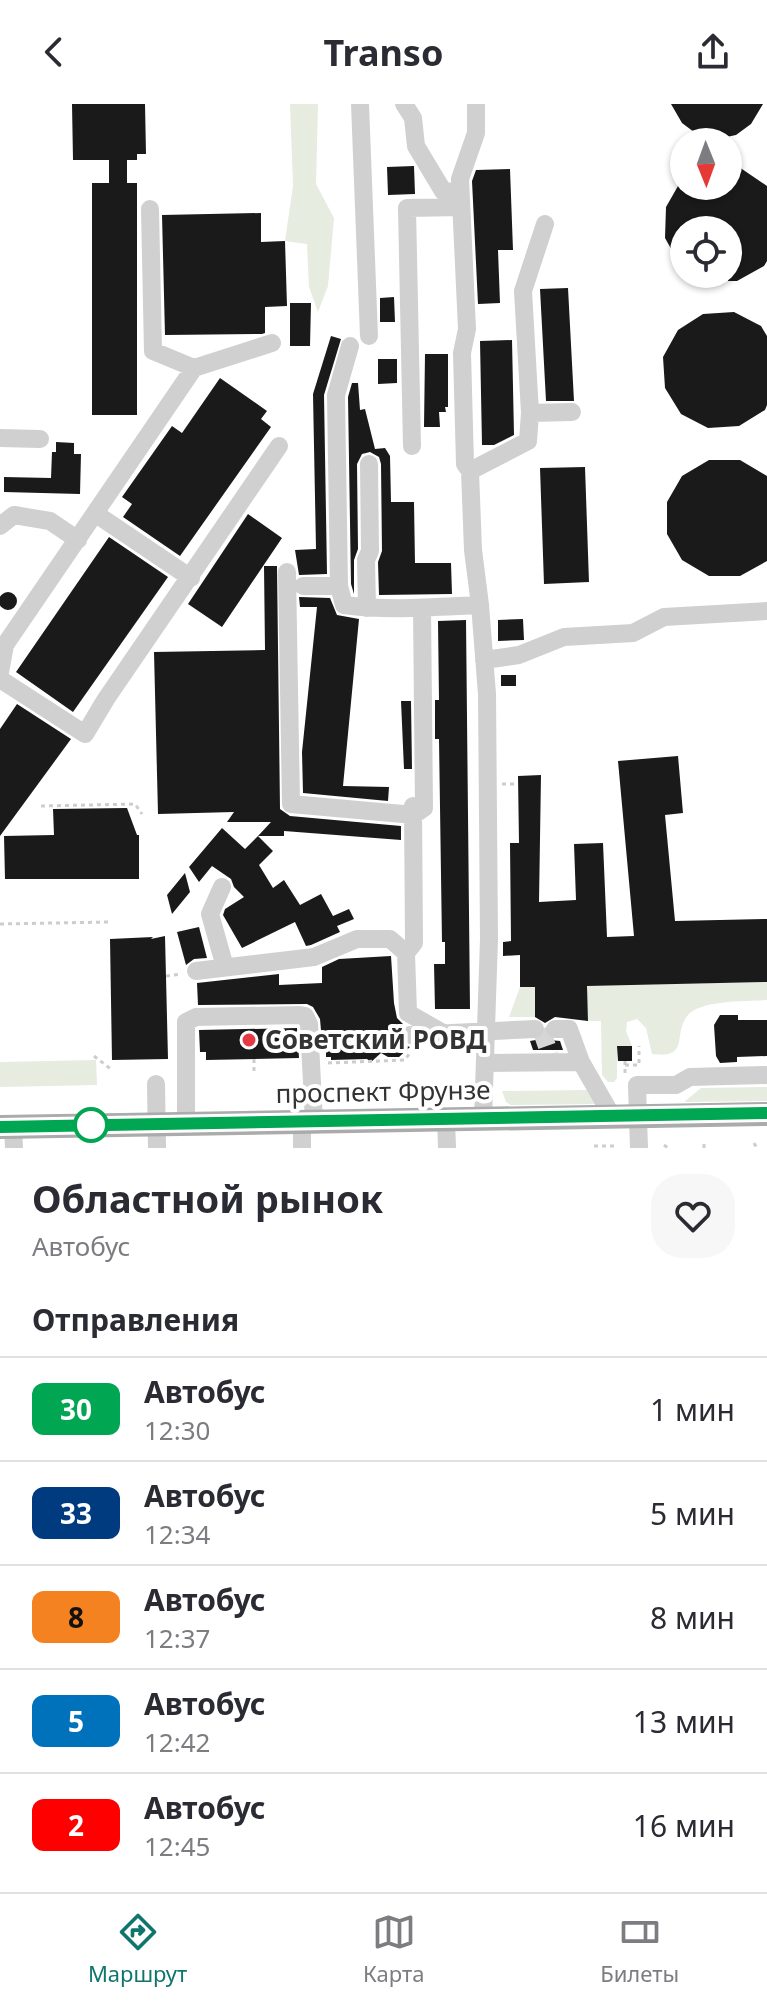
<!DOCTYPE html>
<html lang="ru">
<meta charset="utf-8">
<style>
:root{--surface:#fff;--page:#f7f7f7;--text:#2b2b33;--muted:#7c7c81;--line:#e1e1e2;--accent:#0f766e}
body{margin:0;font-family:"Noto Sans",sans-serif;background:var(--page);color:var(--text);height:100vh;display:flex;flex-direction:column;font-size:30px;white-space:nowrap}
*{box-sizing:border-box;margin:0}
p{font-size:26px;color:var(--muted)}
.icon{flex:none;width:44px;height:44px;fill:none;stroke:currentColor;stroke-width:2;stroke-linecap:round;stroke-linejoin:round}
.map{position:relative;height:1044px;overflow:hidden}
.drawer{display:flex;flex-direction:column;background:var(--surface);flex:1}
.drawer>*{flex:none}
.badge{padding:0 16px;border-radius:12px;font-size:28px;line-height:52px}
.needle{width:52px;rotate:179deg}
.fabs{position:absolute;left:670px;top:24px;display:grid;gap:16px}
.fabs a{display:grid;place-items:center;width:72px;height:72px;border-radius:50%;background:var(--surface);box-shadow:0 2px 6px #0004;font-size:40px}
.map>.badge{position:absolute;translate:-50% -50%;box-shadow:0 0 0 4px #fff}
h2{padding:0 32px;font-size:30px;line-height:72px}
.round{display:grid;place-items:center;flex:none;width:84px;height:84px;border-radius:32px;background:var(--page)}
.summary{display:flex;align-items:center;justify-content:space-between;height:136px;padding:0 32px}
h1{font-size:38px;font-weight:700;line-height:60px}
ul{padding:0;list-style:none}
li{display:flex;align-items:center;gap:24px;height:104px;padding:0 32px;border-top:2px solid var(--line)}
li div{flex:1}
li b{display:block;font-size:30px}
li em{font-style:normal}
li .badge{min-width:88px;font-weight:700;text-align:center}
header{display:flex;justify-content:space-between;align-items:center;height:104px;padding:0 32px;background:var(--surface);font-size:36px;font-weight:700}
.tabs{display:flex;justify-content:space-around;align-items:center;height:112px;border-top:2px solid var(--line);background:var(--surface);font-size:22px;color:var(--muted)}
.tabs a{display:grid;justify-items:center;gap:4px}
.tabs .active{color:var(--accent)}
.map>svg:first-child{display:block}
.green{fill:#e6ecdf}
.building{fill:#1a1a1a}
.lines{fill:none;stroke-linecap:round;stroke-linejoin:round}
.minor-tunnel{stroke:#d6d6d6;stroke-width:18;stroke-dasharray:18 9;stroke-linecap:butt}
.path{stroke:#cdcdcd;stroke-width:3;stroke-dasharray:4 4;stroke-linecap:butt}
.minor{stroke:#d0d0d0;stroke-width:18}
.major{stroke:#ababab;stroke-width:24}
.line-casing{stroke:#fff;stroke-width:18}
.line{stroke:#00a651;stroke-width:12}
.poi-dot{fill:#e63946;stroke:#fff;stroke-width:3}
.stop-dot{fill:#fff;stroke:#00a651;stroke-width:4}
.labels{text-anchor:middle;stroke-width:8;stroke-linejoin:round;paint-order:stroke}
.poi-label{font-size:26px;font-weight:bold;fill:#333;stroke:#fff;text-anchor:start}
.street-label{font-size:26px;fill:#333;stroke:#fff}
</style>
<header><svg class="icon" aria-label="back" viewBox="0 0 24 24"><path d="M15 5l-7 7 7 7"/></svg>Transo<svg class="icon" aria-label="share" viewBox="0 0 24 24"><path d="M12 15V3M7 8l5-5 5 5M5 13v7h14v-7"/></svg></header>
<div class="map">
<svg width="767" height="1044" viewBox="0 0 767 1044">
<rect width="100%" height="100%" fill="#fff"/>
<path class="green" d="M 290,0 L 318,0 L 316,80 L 334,114 L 328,182 L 318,208 L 309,183 L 307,140 L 285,137 L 293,82 Z
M 767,878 L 767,896 C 748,897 700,896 688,911 C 672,930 691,955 652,950 L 646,924 L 637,915 L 627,918 L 626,927 L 632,942 L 617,943 L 617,974 L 614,978 L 608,978 L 602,971 L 601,917 L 588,917 L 587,899 L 535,899 L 535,913 L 509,913 L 520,883 Z
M 96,956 L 97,981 L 0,983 L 0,958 Z
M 767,983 L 767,997 L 684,998 L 701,984 Z
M 588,986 L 599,1000 L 511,1001 L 506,998 L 502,987 Z"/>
<path class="building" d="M 72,0 L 145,0 L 146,50 L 137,50 L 137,56 L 127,56 L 127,79 L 137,79 L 137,311 L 92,311 L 92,79 L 109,79 L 109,56 L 73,56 Z
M 671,0 L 763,0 L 751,20 L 736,31 L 717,35 L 698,31 L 682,19 Z
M 414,62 L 415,90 L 388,91 L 387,63 Z
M 728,62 L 739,63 L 767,82 L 767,157 L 764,162 L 737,177 L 728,177 L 728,126 L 684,126 L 684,168 L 665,134 L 666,103 L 678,82 L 728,82 Z
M 510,65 L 513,146 L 498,146 L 500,199 L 478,200 L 472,77 L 476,66 Z
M 261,109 L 261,138 L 285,137 L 287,202 L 265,203 L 265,229 L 262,230 L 165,231 L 162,111 Z
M 568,184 L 574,297 L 546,297 L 540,185 Z
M 394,193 L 395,218 L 380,218 L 380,194 Z
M 290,199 L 311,199 L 310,242 L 290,242 Z
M 734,208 L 761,222 L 767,232 L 767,301 L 765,306 L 739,322 L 708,324 L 681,310 L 665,284 L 663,253 L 678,226 L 703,210 Z
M 331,232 L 341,235 L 324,291 L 327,470 L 299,471 L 295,446 L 316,445 L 313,290 Z
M 512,236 L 514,331 L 494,341 L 482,341 L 480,237 Z
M 425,250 L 448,250 L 448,303 L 445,303 L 446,308 L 439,308 L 440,323 L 424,323 Z
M 378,255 L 397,255 L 397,279 L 378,280 Z
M 220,274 L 267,307 L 261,315 L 271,323 L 180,452 L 123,413 L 132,400 L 122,393 L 172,322 L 182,329 Z
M 352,279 L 358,279 L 360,306 L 365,305 L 375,345 L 385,344 L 390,352 L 391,398 L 414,398 L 415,459 L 451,459 L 452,490 L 379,491 L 378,458 L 382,447 L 381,360 L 379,353 L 370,348 L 362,350 L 357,360 L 358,445 L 354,456 L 354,490 L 351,480 L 348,293 Z
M 56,338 L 74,339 L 74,350 L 81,350 L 80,390 L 4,388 L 4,373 L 51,374 L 52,348 L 56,348 Z
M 709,356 L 740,356 L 767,372 L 767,457 L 740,472 L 709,472 L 682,456 L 667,430 L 667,398 L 682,372 Z
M 585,363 L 589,478 L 544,480 L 540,364 Z
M 248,410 L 282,434 L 222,523 L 188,500 Z
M 109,433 L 168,473 L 73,608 L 16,568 Z
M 264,462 L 277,462 L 280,705 L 290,712 L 401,722 L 401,736 L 284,727 L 284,732 L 258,732 L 271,718 L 227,718 L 234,708 L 158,710 L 154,548 L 265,546 Z
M-1 497a9 9 0 1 1 18 0a9 9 0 1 1-18 0Z
M 299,493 L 330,494 L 337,511 L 359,515 L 343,682 L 389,683 L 388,697 L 303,689 L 302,648 L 317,503 L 300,503 Z
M 523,515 L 524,536 L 498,537 L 498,516 Z
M 466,516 L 470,905 L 435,905 L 434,860 L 445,860 L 445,838 L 442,838 L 439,635 L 435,635 L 435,596 L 439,596 L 438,517 Z
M 501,571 L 516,571 L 516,582 L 501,582 Z
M 401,597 L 411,597 L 412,665 L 404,665 Z
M 17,600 L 71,635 L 0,732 L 0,625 Z
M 678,652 L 683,709 L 665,711 L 675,817 L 767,815 L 767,878 L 587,882 L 588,917 L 555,913 L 545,919 L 535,913 L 535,883 L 520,883 L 520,851 L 503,852 L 503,838 L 511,837 L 510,739 L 519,739 L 518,672 L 541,671 L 539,798 L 576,796 L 574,740 L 603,739 L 607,833 L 634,832 L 618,657 Z
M 127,704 L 137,731 L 139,731 L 139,775 L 5,775 L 4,732 L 54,731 L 53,705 Z
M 222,724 L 245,745 L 258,732 L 273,747 L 259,761 L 273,784 L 284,776 L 300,801 L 321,790 L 333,812 L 349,805 L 354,815 L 337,822 L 340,828 L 311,841 L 306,842 L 295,818 L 242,844 L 223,811 L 225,805 L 244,793 L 234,783 L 231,775 L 212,762 L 199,778 L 189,763 Z
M 185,769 L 190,788 L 172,810 L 167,791 Z
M 199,823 L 207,854 L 194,855 L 186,861 L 177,828 Z
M 165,832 L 168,955 L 112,956 L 110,835 L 153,833 L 151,835 Z
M 391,852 L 394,899 L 397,914 L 403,920 L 398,932 L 404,941 L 410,943 L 399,953 L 388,953 L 381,949 L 371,958 L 367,955 L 331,956 L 331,953 L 326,953 L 326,938 L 322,938 L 320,915 L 313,903 L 307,900 L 198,901 L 197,879 L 279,870 L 279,881 L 322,879 L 322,863 L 339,855 Z
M 720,911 L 738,911 L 738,916 L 767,916 L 767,952 L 737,953 L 737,958 L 720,959 L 716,952 L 714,921 Z
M 297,924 L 299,954 L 206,956 L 206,948 L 200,948 L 199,926 Z
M 545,931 L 550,936 L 560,937 L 563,946 L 533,946 L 530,937 L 541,935 Z
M 617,942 L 632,942 L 632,957 L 618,957 Z"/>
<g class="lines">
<path class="minor-tunnel" d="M 541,925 L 550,951"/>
<path class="path" d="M 502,680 L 518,680
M 41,702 L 135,700 L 142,710
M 0,820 L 109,818
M 166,872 L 182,870
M 94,952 L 112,966
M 254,955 L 254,971
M 625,957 L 625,970
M 328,959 L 405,956 L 411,947
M 625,961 L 639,961 L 639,942
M 754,1039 L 757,1044
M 704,1040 L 704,1044
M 664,1041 L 668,1044
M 594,1042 L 615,1042"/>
<path class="minor" d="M 360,0 L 369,232
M 404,0 L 413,14 L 416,42 L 443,87 L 460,88
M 476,0 L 476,29 L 460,75 L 467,225 L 462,249 L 465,360 L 470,367 L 473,446 L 480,501 L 487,590 L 489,835 L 483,1014
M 150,105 L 153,247 L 194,264
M 350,242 L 336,291 L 339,482 L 344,501 C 389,507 435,503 480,501
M 530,309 L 572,308
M 0,334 L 40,335
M 412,342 L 407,104 L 461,103
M 470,367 L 528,337 L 530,309 L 523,187 L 545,120
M 96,410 L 191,474
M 0,422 L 14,411 L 50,417 L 78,436
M 287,468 L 291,700 L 414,711 L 424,704 L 422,504
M 303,482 L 339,482
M 367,504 L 366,456 L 370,447 L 369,360
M 484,556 L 519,551 L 564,533 L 633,529 L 664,513 L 767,507
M 0,568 L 5,541 L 194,264 L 272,239
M 0,575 L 85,630 L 106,595 L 279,342
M 413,702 L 414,839 L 406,849 L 408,909 L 443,929
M 222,783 L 210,810 L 225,863
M 196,867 L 314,853 L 357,835 L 390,835 L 406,849
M 555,925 L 569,925 L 581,958 L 612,1012
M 410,931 L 535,925
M 485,959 L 581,958
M 156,980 L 157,1044
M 446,1015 L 447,1044
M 302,1018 L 302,1044
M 186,1020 L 186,918 L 196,913 L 300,911 L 305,912 L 309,920 L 314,1018
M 13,1023 L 14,1044
M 639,1044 L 637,981 L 676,981 L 690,973 L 767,971"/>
<path class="major" d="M 0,1023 L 767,1010"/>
</g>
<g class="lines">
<g class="line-casing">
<path id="line" d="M 0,1023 L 767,1009"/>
</g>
<use href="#line" class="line"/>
</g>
<circle class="poi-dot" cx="249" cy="936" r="8"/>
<circle class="stop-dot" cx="91" cy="1021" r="16"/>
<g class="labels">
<g class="poi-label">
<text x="265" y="945">Советский РОВД</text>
</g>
<g class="street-label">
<text transform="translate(383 988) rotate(-1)" y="9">проспект Фрунзе</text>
</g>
</g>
</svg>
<div class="fabs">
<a><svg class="needle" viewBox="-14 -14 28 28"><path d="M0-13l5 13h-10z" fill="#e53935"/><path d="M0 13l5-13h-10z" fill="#7c7c81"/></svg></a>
<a><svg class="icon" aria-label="locate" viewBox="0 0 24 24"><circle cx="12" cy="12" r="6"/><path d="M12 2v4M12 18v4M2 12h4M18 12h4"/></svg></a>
</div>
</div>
<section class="drawer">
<div class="summary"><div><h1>Областной рынок</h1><p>Автобус</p></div><a class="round"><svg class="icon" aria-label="heart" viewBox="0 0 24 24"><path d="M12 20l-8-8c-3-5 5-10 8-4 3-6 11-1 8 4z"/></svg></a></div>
<h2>Отправления</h2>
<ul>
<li><span class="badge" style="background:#00a651;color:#fff">30</span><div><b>Автобус</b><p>12:30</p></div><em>1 мин</em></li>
<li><span class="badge" style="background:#003b80;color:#fff">33</span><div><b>Автобус</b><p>12:34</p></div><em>5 мин</em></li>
<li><span class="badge" style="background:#f58220;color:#111">8</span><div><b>Автобус</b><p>12:37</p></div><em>8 мин</em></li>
<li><span class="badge" style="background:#0072bc;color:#fff">5</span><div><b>Автобус</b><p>12:42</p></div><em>13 мин</em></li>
<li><span class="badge" style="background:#f00;color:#fff">2</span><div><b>Автобус</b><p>12:45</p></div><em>16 мин</em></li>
</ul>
</section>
<nav class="tabs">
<a class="active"><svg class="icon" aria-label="directions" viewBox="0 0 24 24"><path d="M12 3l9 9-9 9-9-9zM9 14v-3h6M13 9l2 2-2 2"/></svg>Маршрут</a>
<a><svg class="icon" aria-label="map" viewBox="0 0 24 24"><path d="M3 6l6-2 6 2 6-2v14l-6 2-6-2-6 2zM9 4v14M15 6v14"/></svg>Карта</a>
<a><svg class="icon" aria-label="tickets" viewBox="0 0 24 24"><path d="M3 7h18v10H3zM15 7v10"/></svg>Билеты</a>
</nav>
